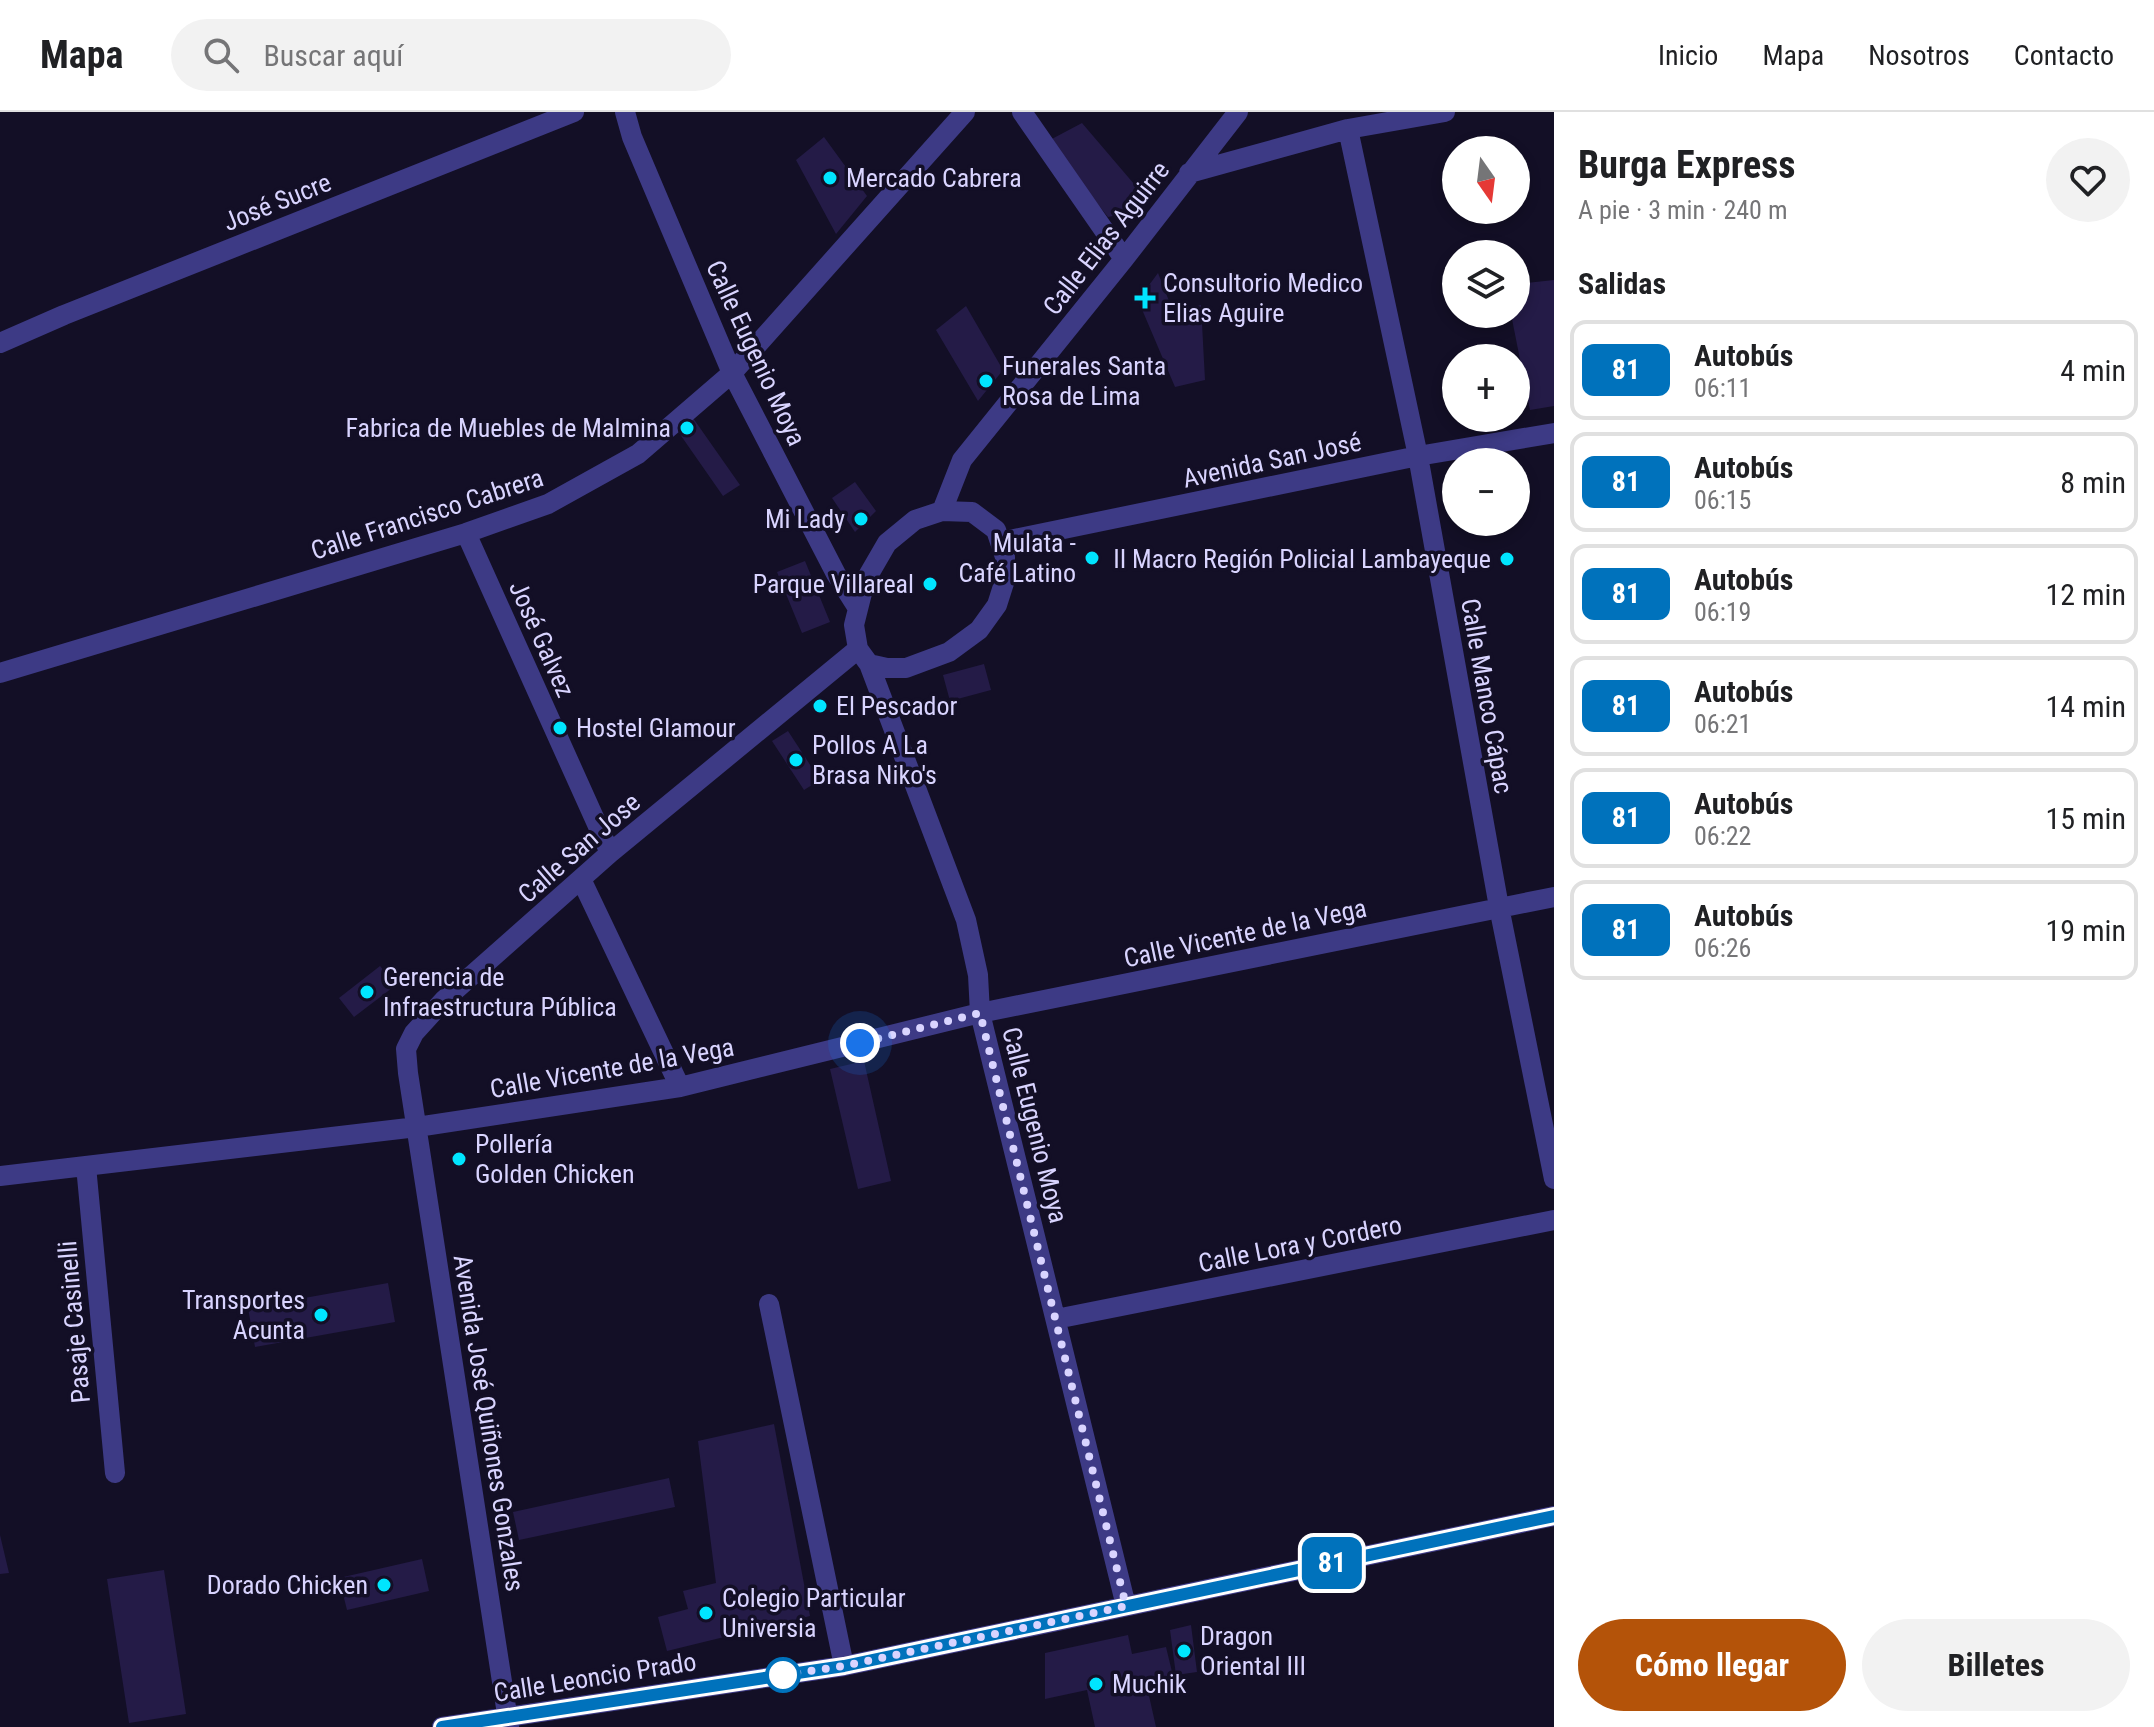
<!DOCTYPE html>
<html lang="es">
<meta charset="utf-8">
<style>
:root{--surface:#fff;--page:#f2f2f2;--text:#202124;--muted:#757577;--line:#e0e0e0;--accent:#b45309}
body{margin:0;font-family:"Roboto Condensed",sans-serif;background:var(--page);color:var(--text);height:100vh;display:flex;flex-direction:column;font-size:30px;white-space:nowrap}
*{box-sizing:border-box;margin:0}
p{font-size:26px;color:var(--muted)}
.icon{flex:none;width:44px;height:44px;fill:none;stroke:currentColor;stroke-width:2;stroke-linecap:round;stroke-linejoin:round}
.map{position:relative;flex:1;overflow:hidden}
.side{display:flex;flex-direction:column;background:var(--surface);width:600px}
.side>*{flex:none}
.badge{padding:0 16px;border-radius:12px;font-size:28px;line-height:52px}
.needle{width:52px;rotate:166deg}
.fabs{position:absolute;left:1442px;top:24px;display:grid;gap:16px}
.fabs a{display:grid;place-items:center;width:88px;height:88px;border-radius:50%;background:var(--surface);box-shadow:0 4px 12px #0003;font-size:40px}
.you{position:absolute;width:40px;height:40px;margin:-20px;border:6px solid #fff;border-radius:50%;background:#1a73e8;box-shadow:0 0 0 12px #1a73e833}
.map>.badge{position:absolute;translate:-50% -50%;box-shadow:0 0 0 4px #fff}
h2{padding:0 24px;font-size:30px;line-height:72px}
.round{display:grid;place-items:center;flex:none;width:84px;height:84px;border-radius:42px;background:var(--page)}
.head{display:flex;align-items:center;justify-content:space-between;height:136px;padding:0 24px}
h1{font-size:38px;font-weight:700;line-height:60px}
.primary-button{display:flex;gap:16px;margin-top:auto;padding:16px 24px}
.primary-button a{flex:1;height:92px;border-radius:48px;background:var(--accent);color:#fff;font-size:32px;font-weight:700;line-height:92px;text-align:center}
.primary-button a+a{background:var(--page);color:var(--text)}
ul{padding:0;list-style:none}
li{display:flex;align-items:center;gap:24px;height:100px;margin:0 16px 12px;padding:0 8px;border:4px solid var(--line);border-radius:16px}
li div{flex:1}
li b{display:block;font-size:30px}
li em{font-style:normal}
li .badge{min-width:88px;font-weight:700;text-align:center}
header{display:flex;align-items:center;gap:48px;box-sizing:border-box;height:112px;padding:0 40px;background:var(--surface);border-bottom:2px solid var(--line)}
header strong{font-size:38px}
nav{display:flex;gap:44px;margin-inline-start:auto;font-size:28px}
.search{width:560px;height:72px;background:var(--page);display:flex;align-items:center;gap:20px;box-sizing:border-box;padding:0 28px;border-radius:44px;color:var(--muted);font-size:30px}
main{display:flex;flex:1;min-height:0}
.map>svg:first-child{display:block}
.building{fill:#241b47}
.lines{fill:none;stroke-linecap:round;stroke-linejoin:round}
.minor{stroke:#3d3a85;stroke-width:20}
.line-casing{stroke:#fff;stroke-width:18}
.line{stroke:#0072bc;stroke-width:12}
.walk{stroke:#d9d4ff;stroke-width:8;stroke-dasharray:0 14.4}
.poi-dot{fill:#00e5ff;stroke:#130f26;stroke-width:3}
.stop-dot{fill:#fff;stroke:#0072bc;stroke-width:4}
.labels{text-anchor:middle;stroke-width:7;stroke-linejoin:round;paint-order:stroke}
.poi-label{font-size:26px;fill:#d9d4ff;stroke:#130f26;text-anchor:start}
.street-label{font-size:26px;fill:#d9d4ff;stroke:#130f26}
</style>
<header>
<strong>Mapa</strong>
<div class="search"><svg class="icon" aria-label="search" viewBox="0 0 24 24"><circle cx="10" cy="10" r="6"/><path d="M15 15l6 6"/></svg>Buscar aquí</div>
<nav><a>Inicio</a><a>Mapa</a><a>Nosotros</a><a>Contacto</a></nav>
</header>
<main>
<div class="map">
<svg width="1554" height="1615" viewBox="0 0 1554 1615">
<rect width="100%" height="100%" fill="#130f26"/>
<path class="building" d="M 1082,11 L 1140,79 L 1122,102 L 1108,105 L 1048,29 Z
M 824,25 L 867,84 L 836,122 L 796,48 Z
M 1158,161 L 1173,199 L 1201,193 L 1205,268 L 1175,275 L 1138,188 Z
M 1554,168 L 1554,294 L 1530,298 L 1511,202 L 1516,202 L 1516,172 Z
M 966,194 L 1003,258 L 978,289 L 936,218 Z
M 693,306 L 740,373 L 723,384 L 677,318 Z
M 855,370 L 876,399 L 855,420 L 832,386 Z
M 805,449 L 830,510 L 802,521 L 777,460 Z
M 984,552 L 991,578 L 950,589 L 943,563 Z
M 788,619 L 820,668 L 804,678 L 772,629 Z
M 380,854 L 396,873 L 354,905 L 339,886 Z
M 864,949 L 891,1069 L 858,1077 L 830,957 Z
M 388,1171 L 395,1210 L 255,1235 L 248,1196 Z
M 774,1312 L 810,1504 L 667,1539 L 658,1505 L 688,1497 L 683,1479 L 716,1471 L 698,1329 Z
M 669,1366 L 675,1395 L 519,1428 L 513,1400 Z
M 0,1423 L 9,1461 L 0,1462 Z
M 422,1447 L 429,1479 L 347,1498 L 339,1466 Z
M 164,1458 L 186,1602 L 129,1611 L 107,1467 Z
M 1191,1513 L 1197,1560 L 1176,1563 L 1170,1518 Z
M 1128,1523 L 1132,1542 L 1166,1535 L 1173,1564 L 1145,1566 L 1156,1615 L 1095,1615 L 1087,1578 L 1045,1587 L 1045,1541 Z"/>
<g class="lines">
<path class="minor" d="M 625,0 L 632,25 L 732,261 L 836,462 L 857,495
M 1022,0 L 1124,147
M 1348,17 L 1418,344 L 1499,795 L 1554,1067
M 1189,61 L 1348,17 L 1445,0
M 0,231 L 64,203 L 574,0
M 942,399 L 962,348 L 1124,147 L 1238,0
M 942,399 L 972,400 L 996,418 L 1005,445 L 1004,471 L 997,493 L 979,518 L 949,540 L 906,556 L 887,556 L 869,552 L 858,537 L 854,513 L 865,469 L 887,431 L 915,408 Z
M 466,421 L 610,741
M 1000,430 L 1418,344 L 1554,321
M 869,552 L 966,808 L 978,863 L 980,901 L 1126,1494
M 0,561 L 466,421 L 548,392 L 638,342 L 732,261 L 965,0
M 581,767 L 680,975
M 86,1054 L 115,1361
M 0,1064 L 417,1015 L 680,975 L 980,901 L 1554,785
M 769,1192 L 844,1554
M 1056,1207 L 1554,1108
M 442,1615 L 844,1554 L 1554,1404
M 509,1615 L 408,961 L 406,937 L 414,921 L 444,888 L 610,741 L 858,537"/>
</g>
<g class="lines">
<g class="line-casing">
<path id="line" d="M 442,1615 L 844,1554 L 1554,1404"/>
</g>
<use href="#line" class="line"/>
<path class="walk" d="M 783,1563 L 844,1554 L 1126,1494 L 980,901 L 860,931"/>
</g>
<g class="poi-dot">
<circle cx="830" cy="66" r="8"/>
<path d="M1141 174h8v8h8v8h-8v8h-8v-8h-8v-8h8z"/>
<circle cx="986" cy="269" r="8"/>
<circle cx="687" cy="316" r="8"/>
<circle cx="861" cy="407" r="8"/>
<circle cx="1092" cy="446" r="8"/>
<circle cx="1507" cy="447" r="8"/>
<circle cx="930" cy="472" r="8"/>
<circle cx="820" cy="594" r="8"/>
<circle cx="560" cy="616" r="8"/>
<circle cx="796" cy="648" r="8"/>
<circle cx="367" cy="880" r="8"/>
<circle cx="459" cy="1047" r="8"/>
<circle cx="321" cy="1203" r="8"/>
<circle cx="384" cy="1473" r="8"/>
<circle cx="706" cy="1501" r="8"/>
<circle cx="1184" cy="1539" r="8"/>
<circle cx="1096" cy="1572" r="8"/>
</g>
<circle class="stop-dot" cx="783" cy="1563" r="16"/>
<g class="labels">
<g class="poi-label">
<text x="846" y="75">Mercado Cabrera</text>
<text x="1163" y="180">Consultorio Medico<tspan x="1163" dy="30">Elias Aguire</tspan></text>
<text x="1002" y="263">Funerales Santa<tspan x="1002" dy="30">Rosa de Lima</tspan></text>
<text x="671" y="325" text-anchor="end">Fabrica de Muebles de Malmina</text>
<text x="845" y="416" text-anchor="end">Mi Lady</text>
<text x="1076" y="440" text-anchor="end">Mulata -<tspan x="1076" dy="30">Café Latino</tspan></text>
<text x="1491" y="456" text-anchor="end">II Macro Región Policial Lambayeque</text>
<text x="914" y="481" text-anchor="end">Parque Villareal</text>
<text x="836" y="603">El Pescador</text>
<text x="576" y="625">Hostel Glamour</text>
<text x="812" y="642">Pollos A La<tspan x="812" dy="30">Brasa Niko's</tspan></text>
<text x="383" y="874">Gerencia de<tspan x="383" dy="30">Infraestructura Pública</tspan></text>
<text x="475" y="1041">Pollería<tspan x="475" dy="30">Golden Chicken</tspan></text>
<text x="305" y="1197" text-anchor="end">Transportes<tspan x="305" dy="30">Acunta</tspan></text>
<text x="368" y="1482" text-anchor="end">Dorado Chicken</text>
<text x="722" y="1495">Colegio Particular<tspan x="722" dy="30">Universia</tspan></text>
<text x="1200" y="1533">Dragon<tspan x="1200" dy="30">Oriental III</tspan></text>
<text x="1112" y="1581">Muchik</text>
</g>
<g class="street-label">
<text transform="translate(277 90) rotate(-22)" y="9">José Sucre</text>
<text transform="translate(1106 126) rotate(-52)" y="9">Calle Elias Aguirre</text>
<text transform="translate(756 241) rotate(65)" y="9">Calle Eugenio Moya</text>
<text transform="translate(1272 348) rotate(-12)" y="9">Avenida San José</text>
<text transform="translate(427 402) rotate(-18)" y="9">Calle Francisco Cabrera</text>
<text transform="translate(542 527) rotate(66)" y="9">José Galvez</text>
<text transform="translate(1487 584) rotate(80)" y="9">Calle Manco Cápac</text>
<text transform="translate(579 736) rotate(-41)" y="9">Calle San Jose</text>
<text transform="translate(1245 821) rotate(-12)" y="9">Calle Vicente de la Vega</text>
<text transform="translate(612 956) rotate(-10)" y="9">Calle Vicente de la Vega</text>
<text transform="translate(1035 1013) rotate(76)" y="9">Calle Eugenio Moya</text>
<text transform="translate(1300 1132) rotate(-11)" y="9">Calle Lora y Cordero</text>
<text transform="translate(74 1210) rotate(-95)" y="9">Pasaje Casinelli</text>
<text transform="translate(489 1311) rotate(81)" y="9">Avenida José Quiñones Gonzales</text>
<text transform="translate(595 1565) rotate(-9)" y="9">Calle Leoncio Prado</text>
</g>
</g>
</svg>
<div class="fabs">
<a><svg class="needle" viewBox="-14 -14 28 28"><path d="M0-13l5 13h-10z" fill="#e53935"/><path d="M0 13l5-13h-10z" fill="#757577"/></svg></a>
<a><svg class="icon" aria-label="layers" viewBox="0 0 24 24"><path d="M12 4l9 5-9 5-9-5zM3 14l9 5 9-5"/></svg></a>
<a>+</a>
<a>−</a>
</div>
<div class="you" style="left:860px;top:931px"></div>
<b class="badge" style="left:1332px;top:1451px;background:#0072bc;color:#fff">81</b>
</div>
<section class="side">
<div class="head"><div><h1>Burga Express</h1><p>A pie · 3 min · 240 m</p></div><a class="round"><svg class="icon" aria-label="heart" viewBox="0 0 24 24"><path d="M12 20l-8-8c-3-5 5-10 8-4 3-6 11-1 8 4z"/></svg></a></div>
<h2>Salidas</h2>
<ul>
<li><span class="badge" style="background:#0072bc;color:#fff">81</span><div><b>Autobús</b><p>06:11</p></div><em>4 min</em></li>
<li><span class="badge" style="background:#0072bc;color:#fff">81</span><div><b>Autobús</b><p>06:15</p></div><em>8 min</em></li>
<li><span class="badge" style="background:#0072bc;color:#fff">81</span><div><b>Autobús</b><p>06:19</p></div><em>12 min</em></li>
<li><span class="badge" style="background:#0072bc;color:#fff">81</span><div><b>Autobús</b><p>06:21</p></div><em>14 min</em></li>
<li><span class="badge" style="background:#0072bc;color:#fff">81</span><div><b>Autobús</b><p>06:22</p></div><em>15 min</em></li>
<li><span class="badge" style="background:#0072bc;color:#fff">81</span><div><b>Autobús</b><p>06:26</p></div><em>19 min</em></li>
</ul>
<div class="primary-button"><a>Cómo llegar</a><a>Billetes</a></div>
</section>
</main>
